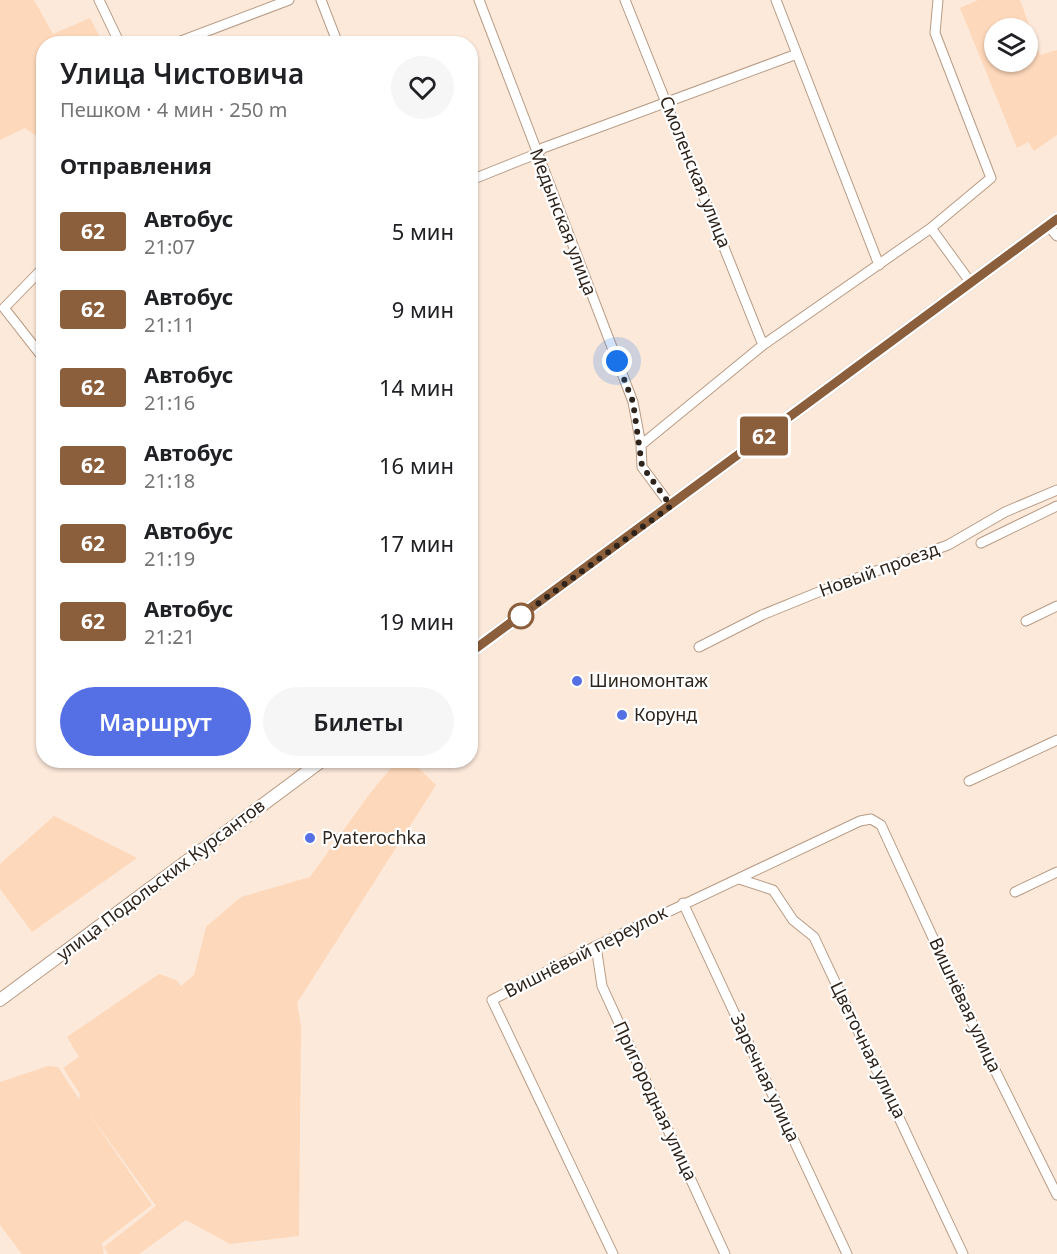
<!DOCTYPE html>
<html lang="ru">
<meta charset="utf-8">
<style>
:root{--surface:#fff;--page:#f6f6f6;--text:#202124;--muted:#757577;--accent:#5570e5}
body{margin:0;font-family:"Noto Sans",sans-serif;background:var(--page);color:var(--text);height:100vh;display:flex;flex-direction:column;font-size:22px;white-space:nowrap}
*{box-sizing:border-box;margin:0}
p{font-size:20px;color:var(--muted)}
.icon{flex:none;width:33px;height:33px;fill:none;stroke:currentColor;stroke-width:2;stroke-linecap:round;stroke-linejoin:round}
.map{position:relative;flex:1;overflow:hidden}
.side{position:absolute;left:36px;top:36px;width:442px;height:732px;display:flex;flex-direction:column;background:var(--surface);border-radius:24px;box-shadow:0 2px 4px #0004}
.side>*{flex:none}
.badge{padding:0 12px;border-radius:4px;font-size:21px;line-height:39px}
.buttons{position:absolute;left:984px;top:18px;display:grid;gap:12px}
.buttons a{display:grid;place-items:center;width:54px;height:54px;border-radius:50%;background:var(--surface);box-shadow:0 2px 4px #0004;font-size:30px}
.you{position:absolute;width:30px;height:30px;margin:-15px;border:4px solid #fff;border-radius:50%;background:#1a73e8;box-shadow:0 0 0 9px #1a73e833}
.map>.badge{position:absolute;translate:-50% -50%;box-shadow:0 0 0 3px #fff}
h2{padding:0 24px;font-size:22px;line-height:54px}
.round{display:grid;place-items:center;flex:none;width:63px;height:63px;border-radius:32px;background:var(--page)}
.headline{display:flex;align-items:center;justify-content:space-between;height:102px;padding:0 24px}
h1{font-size:28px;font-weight:600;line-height:45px}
.action{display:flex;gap:12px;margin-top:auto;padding:12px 24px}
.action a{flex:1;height:69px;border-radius:36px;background:var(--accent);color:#fff;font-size:24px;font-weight:600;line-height:69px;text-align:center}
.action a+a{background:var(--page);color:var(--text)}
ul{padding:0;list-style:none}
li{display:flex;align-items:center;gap:18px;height:78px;padding:0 24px}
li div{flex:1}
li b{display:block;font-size:22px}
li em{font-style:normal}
li .badge{min-width:66px;font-weight:700;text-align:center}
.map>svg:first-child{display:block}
.built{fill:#fed8ba;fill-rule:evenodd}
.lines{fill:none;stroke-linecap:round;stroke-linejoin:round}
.minor-casing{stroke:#b89b84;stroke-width:11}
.major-casing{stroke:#b89b84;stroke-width:14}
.minor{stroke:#fff;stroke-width:9}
.major{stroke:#fff;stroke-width:12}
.line-casing{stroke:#fff;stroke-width:14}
.line{stroke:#8b5e3c;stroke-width:9}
.walk{stroke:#2f241b;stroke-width:6;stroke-dasharray:0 10.8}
.stop-dot{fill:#fff;stroke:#8b5e3c;stroke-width:3}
.poi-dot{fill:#5570e5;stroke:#fff;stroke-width:2}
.labels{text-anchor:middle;stroke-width:4.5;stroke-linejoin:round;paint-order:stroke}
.street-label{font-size:18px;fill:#2f241b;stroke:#fff}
.poi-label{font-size:18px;fill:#2f241b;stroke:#fff;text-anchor:start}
</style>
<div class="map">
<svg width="1057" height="1254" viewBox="0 0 1057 1254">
<rect width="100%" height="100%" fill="#fce9da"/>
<path class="built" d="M 0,0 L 34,0 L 53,34 L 90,18 L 103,43 L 44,44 L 43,141 L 25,128 L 0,140 Z
M 978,0 L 1020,0 L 1040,55 L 1057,50 L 1057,135 L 1034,151 L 1028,142 L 1017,148 L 960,8 ZM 994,28 L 1028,28 L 1028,62 L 994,62 Z
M 397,761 L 411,761 L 436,785 L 297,1003 L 301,1025 L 299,1236 L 230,1244 L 186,1220 L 139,1254 L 108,1254 L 104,1247 L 156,1206 L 85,1108 L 152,1205 L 102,1243 L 104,1254 L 22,1254 L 0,1225 L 0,1082 L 48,1066 L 58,1067 L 79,1099 L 80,1094 L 63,1068 L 79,1057 L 67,1037 L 159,974 L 176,980 L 181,986 L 194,975 L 206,927 L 241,897 L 310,877 L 371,792 Z
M 54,816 L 137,858 L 32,932 L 0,889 L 0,864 Z"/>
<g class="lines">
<g class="minor-casing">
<path id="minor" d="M 99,0 L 120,44
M 321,0 L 338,44
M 479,0 L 633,402 L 641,445
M 625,0 L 763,345
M 776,0 L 879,265
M 173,44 L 289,0
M 471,180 L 536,154 L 543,148 L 797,54
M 1048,226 L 1057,236
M 931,228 L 971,283
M 44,267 L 4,308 L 44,359
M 671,506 L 642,467 L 641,445 L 763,345 L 931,228 L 991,178 L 935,33 L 938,0
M 981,543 L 1057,506
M 1026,621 L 1057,606
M 699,647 L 762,615 L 821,591 L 948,545 L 1005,512 L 1057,490
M 969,781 L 1057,740
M 739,879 L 773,890 L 793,920 L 814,937 L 963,1254
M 1015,892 L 1057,872
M 683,903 L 847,1254
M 596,946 L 602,986 L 725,1254
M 613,1254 L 492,1000 L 596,946 L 860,821 L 871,819 L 881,825 L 981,1042 L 1057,1195"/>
</g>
<g class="major-casing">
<path id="major" d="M 471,652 L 1057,219
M 0,1000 L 323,760"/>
</g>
<use href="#minor" class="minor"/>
<use href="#major" class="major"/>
</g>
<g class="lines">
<g class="line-casing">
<path id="line" d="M 471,652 L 1057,219"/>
</g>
<use href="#line" class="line"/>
<path class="walk" d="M 521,616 L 671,506 L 642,466 L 633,402 L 617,361"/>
</g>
<circle class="stop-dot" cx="521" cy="616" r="12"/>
<g class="poi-dot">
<circle cx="577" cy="681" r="6"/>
<circle cx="622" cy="715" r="6"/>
<circle cx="310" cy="838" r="6"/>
</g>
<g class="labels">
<g class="street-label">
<text transform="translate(695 172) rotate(68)" y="6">Смоленская улица</text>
<text transform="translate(563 222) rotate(69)" y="6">Медынская улица</text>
<text transform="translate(879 570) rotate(-20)" y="6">Новый проезд</text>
<text transform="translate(161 880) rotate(-37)" y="6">улица Подольских Курсантов</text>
<text transform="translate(586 952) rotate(-27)" y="6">Вишнёвый переулок</text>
<text transform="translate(965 1005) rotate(65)" y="6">Вишнёвая улица</text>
<text transform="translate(868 1050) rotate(64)" y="6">Цветочная улица</text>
<text transform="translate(765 1078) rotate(65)" y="6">Заречная улица</text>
<text transform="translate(655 1101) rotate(65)" y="6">Пригородная улица</text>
</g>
<g class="poi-label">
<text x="589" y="687">Шиномонтаж</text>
<text x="634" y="721">Корунд</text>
<text x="322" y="844">Pyaterochka</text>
</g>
</g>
</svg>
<div class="buttons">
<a><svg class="icon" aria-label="layers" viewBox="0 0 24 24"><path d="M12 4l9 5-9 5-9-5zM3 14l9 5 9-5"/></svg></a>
</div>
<div class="you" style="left:617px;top:361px"></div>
<b class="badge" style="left:764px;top:436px;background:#8b5e3c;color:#fff">62</b>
<section class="side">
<div class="headline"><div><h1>Улица Чистовича</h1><p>Пешком · 4 мин · 250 m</p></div><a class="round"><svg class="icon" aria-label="heart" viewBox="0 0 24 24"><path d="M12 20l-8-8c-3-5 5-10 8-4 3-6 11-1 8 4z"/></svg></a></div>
<h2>Отправления</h2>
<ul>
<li><span class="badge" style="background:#8b5e3c;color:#fff">62</span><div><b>Автобус</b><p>21:07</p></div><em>5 мин</em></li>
<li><span class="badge" style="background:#8b5e3c;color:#fff">62</span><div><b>Автобус</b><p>21:11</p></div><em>9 мин</em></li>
<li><span class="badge" style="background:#8b5e3c;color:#fff">62</span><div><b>Автобус</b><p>21:16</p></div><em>14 мин</em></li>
<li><span class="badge" style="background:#8b5e3c;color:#fff">62</span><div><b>Автобус</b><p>21:18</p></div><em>16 мин</em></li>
<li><span class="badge" style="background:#8b5e3c;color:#fff">62</span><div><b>Автобус</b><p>21:19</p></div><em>17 мин</em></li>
<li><span class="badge" style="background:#8b5e3c;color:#fff">62</span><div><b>Автобус</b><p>21:21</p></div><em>19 мин</em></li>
</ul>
<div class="action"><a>Маршрут</a><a>Билеты</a></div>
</section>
</div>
